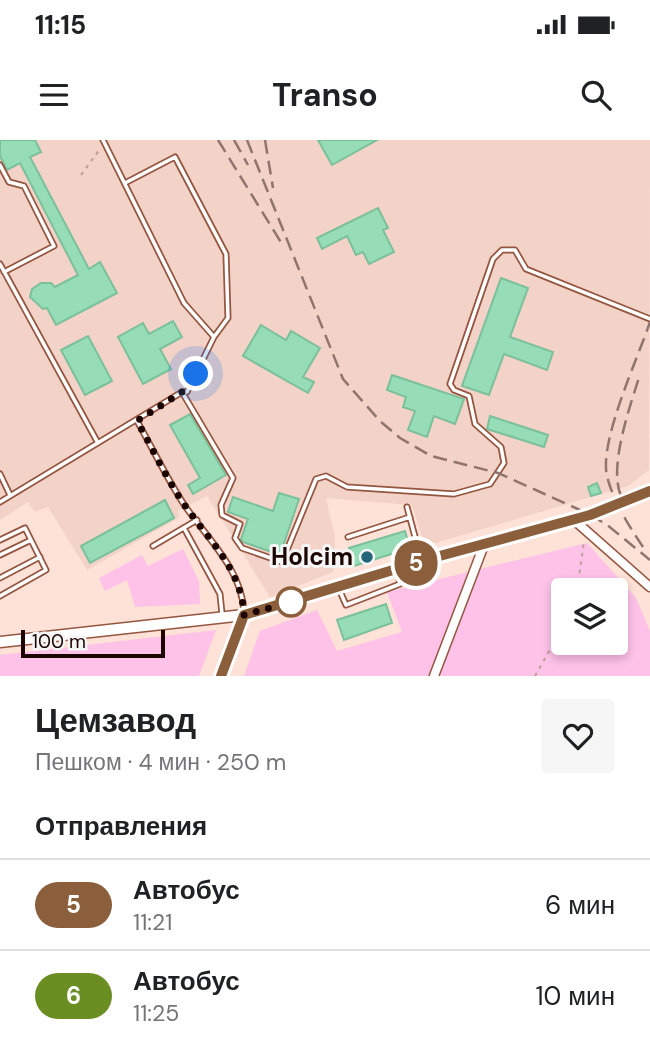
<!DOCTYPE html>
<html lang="ru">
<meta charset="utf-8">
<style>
:root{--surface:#fff;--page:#f6f6f6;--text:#202124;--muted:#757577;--line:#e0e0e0}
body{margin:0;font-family:"DM Sans",sans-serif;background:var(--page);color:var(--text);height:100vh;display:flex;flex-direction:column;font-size:26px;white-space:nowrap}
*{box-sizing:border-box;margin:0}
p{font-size:23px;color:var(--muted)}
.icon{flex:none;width:38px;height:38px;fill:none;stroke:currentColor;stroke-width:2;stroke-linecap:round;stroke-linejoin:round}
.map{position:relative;height:536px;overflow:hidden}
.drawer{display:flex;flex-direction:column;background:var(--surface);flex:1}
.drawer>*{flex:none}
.badge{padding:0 14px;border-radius:23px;font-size:24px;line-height:46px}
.fabs{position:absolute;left:551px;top:438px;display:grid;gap:14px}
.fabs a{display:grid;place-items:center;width:77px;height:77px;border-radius:7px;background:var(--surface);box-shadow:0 4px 10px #0003;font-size:35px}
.scale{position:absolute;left:21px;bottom:18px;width:144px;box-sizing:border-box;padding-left:7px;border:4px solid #1c0501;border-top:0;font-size:19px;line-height:24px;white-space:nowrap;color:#1c0501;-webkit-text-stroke:5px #f5f5f5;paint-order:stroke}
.you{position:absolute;width:35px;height:35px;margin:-18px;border:5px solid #fff;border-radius:50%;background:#1a73e8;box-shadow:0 0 0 10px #1a73e833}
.map>.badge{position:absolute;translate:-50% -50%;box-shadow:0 0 0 4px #fff}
h2{padding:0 35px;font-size:26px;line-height:63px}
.round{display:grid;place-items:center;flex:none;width:74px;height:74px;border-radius:7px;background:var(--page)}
.headline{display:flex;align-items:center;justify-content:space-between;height:119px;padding:0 35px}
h1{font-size:33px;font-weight:700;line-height:52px}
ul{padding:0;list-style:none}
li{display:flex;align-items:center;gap:21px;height:91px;padding:0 35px;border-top:2px solid var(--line)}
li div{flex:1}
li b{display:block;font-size:26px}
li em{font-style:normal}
li .badge{min-width:77px;font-weight:700;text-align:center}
.status{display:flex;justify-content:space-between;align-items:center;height:49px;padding:0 35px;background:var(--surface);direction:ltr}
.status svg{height:19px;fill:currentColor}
header{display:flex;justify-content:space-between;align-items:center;height:91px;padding:0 35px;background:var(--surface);font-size:32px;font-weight:700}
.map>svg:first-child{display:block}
.built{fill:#f3d2c7}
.green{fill:#fec2e9;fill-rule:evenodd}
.building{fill:#96dcb6;stroke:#7bc09b;stroke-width:2}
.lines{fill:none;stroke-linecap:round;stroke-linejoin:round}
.service-casing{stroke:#945640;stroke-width:7}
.minor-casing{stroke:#945640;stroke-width:11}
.tertiary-casing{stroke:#945640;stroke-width:13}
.path{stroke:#ba9f97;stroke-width:2;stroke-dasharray:3.5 5;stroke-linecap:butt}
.service{stroke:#fff;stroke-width:3.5}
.minor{stroke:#fff;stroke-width:8}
.tertiary{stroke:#fff;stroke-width:10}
.rail{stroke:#8f756e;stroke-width:2.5;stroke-dasharray:14 7;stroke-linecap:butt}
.line-casing{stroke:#fff;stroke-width:16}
.line{stroke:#8b5e3c;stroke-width:10}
.walk{stroke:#1c0501;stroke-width:7;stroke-dasharray:0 12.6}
.poi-dot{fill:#236679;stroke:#f5f5f5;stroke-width:2.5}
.stop-dot{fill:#fff;stroke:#8b5e3c;stroke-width:3.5}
.labels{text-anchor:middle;stroke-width:6;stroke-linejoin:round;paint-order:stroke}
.poi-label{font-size:24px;font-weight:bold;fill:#1c0501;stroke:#f5f5f5;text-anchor:end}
</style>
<div class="status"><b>11:15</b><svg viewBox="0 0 49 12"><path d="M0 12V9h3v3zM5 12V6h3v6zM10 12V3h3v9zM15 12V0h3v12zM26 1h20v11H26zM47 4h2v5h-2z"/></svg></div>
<header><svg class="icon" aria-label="menu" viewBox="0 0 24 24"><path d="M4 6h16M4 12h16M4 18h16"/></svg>Transo<svg class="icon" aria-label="search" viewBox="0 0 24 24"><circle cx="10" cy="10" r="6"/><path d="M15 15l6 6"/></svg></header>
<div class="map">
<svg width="650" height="536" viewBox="0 0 650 536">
<rect width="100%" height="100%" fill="#fee1d7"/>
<path class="built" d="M 0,0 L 650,0 L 649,330 L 628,346 L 425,406 L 412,365 L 326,358 L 335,397 L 333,432 L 270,457 L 207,356 L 178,371 L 180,377 L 87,430 L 48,367 L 35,372 L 28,362 L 0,380 Z"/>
<path class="green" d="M 587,403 L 636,458 L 650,491 L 650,536 L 244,536 L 260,491 L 317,470 L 337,511 L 402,492 L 387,452 ZM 564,450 L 616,450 L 616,502 L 564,502 Z
M 183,409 L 199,441 L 200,464 L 135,467 L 127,440 L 105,451 L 99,438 L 142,415 L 148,426 Z
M 216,490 L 199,536 L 0,536 L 0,515 Z"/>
<path class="building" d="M 0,0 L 35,0 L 41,12 L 30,17 L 89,129 L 100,122 L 117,153 L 56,185 L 47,168 L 43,169 L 30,157 L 32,149 L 41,143 L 51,143 L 55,147 L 78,135 L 20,23 L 7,30 L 0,16 Z
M 318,0 L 377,0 L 332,25 Z
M 378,68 L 388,88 L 383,90 L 394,112 L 369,124 L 363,112 L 356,115 L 347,96 L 322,109 L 317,98 Z
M 501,138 L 528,148 L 510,197 L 553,212 L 547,230 L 504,214 L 489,255 L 462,246 Z
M 173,181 L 182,197 L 160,209 L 171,229 L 143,244 L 118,197 L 143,183 L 149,194 Z
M 261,185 L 286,200 L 291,191 L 320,208 L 303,237 L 314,242 L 308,253 L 243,216 Z
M 88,196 L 112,241 L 85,255 L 61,210 Z
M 392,235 L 464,259 L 455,284 L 434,276 L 427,297 L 408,290 L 415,271 L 403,267 L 406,257 L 387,250 Z
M 190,274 L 226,335 L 193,354 L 188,345 L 200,338 L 170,285 Z
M 490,276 L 548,295 L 544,307 L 487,289 Z
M 597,343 L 601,353 L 591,356 L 588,347 Z
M 279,353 L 299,359 L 280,415 L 243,402 L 241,399 L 248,379 L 228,372 L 233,357 L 273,371 Z
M 165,360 L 174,378 L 90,423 L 81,406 Z
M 405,391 L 410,408 L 354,426 L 349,408 Z
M 386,464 L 392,483 L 344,500 L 337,480 Z"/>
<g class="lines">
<g class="service-casing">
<path id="service" d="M 0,25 L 9,42 L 24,46 L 54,106 L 4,132
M 125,43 L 175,17 L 226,114 L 228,178 L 214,197
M 0,124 L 98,303
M 182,252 L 233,338 L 221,365 L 222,375 L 240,384 L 235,398 L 242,408 L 282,422 L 316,339 L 326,336 L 347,347 L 454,354 L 490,344 L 504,323 L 501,307 L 475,284 L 469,256 L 454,250 L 450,244 L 493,119 L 502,110 L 515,110 L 526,129 L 650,179
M 137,281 C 153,309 167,339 185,366 C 208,399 242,430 244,472
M 0,334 L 10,355
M 0,362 L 182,252 L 187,252 L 214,197 L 184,163 L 103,0
M 407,367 L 421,419
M 184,388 L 220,454 L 222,474
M 348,397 L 410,377
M 0,400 L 25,388 L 46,430 L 0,456
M 153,406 L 197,380
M 0,415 L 31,400
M 0,438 L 40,417
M 339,449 L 346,465 L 400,444 L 397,430"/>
</g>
<g class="minor-casing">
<path id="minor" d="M 574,380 L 650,447
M 434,536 L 484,405"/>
</g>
<g class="tertiary-casing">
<path id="tertiary" d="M 0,502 L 244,475 L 436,417 L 590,375 L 650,351
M 221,536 L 244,475"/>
</g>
<path class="path" d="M 81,35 L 100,9
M 577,450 L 584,402
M 535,536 L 564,485"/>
<use href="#service" class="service"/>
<use href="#minor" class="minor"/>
<use href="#tertiary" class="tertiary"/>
<path class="rail" d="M 218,0 L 282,104
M 234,0 L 248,25
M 247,0 L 343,239 L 380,281 L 400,298 L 431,316 L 498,333 L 580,370 L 606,384 L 650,420
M 265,0 L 273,48
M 621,356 C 608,326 631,264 640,234
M 643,407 C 629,386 613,361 607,336 C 599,301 638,218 650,182"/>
</g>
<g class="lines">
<g class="line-casing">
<path id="line" d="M 221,536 L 244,475 L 436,417 L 590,375 L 650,351"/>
</g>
<use href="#line" class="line"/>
<path class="walk" d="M 196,234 L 187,252 L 182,252 L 137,281 C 153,309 167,340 186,367 C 210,401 242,431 244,475 L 291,462"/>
</g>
<circle class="poi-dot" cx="367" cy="417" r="7"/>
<circle class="stop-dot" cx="291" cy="462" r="14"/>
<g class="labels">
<g class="poi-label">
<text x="353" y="425">Holcim</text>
</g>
</g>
</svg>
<div class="fabs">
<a><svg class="icon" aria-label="layers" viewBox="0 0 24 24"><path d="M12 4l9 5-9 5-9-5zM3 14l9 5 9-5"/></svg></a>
</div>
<div class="scale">100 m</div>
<div class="you" style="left:196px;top:234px"></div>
<b class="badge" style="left:416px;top:423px;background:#8b5e3c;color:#fff">5</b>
</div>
<section class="drawer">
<div class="headline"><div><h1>Цемзавод</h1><p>Пешком · 4 мин · 250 m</p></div><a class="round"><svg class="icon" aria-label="heart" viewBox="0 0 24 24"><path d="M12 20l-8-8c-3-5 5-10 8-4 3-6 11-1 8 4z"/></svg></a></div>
<h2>Отправления</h2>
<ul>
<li><span class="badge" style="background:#8b5e3c;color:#fff">5</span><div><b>Автобус</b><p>11:21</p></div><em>6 мин</em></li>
<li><span class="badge" style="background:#6b8e23;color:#fff">6</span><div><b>Автобус</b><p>11:25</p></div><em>10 мин</em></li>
</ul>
</section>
